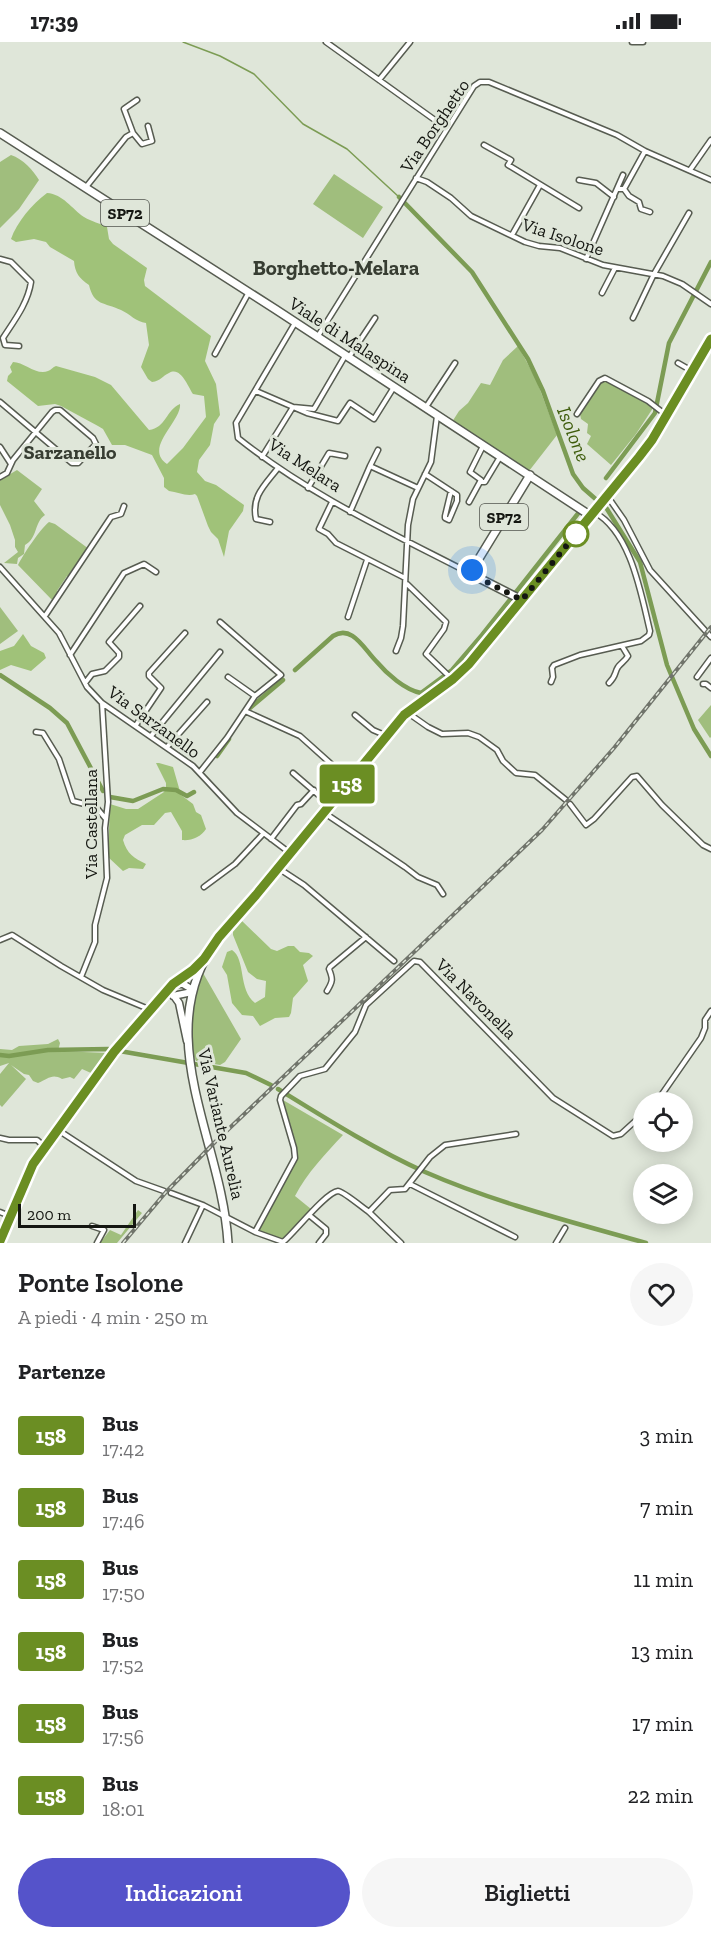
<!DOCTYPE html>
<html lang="it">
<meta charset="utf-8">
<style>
:root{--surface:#fff;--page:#f6f6f6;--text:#202124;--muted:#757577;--accent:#5553ca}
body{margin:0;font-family:"Zilla Slab",serif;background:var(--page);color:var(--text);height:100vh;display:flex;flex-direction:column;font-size:22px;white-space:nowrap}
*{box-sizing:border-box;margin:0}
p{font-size:20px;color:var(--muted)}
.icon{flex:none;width:33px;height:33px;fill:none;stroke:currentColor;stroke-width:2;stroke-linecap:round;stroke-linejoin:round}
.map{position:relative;height:1201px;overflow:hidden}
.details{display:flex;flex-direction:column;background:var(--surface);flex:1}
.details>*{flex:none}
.badge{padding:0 12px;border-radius:4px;font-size:21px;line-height:39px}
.controls{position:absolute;left:633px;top:1050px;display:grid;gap:12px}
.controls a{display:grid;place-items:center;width:60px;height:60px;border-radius:50%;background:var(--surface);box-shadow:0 3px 15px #0003;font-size:30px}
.scale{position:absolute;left:18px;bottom:15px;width:118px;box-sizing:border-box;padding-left:6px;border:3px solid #141611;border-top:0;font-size:16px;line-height:21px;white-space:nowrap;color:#141611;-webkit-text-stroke:4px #dfe6d9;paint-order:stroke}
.you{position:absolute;width:30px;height:30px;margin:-15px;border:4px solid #fff;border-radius:50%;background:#1a73e8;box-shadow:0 0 0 9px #1a73e833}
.map>.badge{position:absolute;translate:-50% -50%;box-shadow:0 0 0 3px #fff}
h2{padding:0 18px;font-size:22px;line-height:54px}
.round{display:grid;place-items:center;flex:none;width:63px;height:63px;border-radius:32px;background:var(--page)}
.head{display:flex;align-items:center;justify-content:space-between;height:102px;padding:0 18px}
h1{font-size:28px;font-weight:600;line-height:45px}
.action{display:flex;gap:12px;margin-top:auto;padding:12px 18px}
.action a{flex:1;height:69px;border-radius:36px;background:var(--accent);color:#fff;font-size:24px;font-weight:600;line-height:69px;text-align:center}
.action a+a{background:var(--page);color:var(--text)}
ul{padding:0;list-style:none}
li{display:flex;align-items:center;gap:18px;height:72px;padding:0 18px}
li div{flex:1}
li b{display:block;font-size:22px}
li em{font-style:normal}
li .badge{min-width:66px;font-weight:700;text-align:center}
.status{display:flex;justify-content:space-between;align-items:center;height:42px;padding:0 30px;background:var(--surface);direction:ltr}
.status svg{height:16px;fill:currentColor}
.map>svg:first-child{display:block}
.green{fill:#a0be7d}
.forest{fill:#a0c279}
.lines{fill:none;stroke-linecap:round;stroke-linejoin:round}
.stream{stroke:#7c9c54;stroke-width:1.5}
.canal{stroke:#7c9c54;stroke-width:4.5}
.minor-casing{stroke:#575c51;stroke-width:7}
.secondary-casing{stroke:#575c51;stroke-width:9}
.primary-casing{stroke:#575c51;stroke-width:10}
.minor{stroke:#fff;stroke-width:4}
.secondary{stroke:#fff;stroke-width:6}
.primary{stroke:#fff;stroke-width:7}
.rail-casing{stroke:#70746b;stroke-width:4}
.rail{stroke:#dfe6d9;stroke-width:1.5;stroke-dasharray:4.5;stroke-linecap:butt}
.line-casing{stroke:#fff;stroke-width:14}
.line{stroke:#6b8e23;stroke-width:9}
.walk{stroke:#141611;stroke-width:6;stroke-dasharray:0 10.8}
.stop-dot{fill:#fff;stroke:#6b8e23;stroke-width:3}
.labels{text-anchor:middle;stroke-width:6;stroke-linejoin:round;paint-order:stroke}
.shield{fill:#dfe6d9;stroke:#51544d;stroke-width:1.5}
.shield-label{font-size:16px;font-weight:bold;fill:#141611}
.street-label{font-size:18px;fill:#141611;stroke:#dfe6d9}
.water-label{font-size:20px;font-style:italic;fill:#3d5b0a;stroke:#dfe6d9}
.neighbourhood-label{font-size:20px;font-weight:bold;fill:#373d32;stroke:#dfe6d9}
.quarter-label{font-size:21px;font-weight:bold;fill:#373d32;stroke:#dfe6d9}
</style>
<div class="status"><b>17:39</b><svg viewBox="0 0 49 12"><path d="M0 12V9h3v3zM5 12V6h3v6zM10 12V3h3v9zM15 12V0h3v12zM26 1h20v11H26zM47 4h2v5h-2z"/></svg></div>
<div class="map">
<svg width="711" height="1201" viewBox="0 0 711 1201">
<rect width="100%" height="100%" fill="#dfe6d9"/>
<path class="green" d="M 11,113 C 23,117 33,128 39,138 L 19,167 L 0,186 L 0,120 Z
M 334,132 L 383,165 L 363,196 L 313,162 Z
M 518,304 L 536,337 L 557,393 L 529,429 L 452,380 L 459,369 L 468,361 L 481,341 L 490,343 L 503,318 Z
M 603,339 C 620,341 640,356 653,366 L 636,392 L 611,423 L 587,402 L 591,394 L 587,391 L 588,382 L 581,377 L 580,372 L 598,342 Z
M 17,428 L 42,447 L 34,459 L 45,473 C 34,480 38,496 25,503 L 24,512 L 18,516 L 17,522 L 4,521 L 18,510 L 15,505 L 15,498 L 10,483 L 0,463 L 0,438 Z
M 49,480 L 55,482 L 89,507 L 69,535 L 67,534 L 57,549 L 59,551 L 53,559 L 18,523 C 23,513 40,487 49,480 Z
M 0,565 L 18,589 L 0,602 Z
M 711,663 L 711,695 L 710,696 L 698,678 Z
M 203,931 L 241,997 L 225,1020 L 220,1023 L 196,1019 C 185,1001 192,948 203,931 Z
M 58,997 L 60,1001 L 58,1009 L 108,1011 L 91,1031 L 82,1027 L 74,1037 L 70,1035 L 62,1037 C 52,1031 48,1037 38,1041 L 33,1039 L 29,1033 L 24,1032 L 11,1023 L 26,1037 L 2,1065 L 0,1063 L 0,1032 L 9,1021 L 0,1024 L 0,1007 L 12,1008 L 19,1004 L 48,1002 Z
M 283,1058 L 343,1093 C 326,1111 307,1131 295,1154 L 311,1167 L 281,1198 L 260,1190 L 259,1188 L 297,1116 L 296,1102 Z
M 138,1168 L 142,1171 L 117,1201 L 100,1201 L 110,1188 L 121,1193 Z"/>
<path class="forest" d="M 47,151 C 63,152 72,167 84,175 C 92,180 100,181 107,185 L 109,197 L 113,202 L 147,226 L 144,238 L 145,244 L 211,294 L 205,319 L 216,342 L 220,373 L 214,382 L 210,403 L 199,418 L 197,430 L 205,439 L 216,443 L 244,463 L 243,469 L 229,489 L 224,515 L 218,497 L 211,490 L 208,484 L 197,454 L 195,452 C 187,455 178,450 169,449 L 164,445 L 164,436 L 152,413 L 125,403 L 112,403 L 103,387 L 98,384 L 61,364 L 55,362 L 38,364 L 7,339 L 8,334 L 12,330 L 10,325 L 13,320 C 24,320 37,334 48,329 C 51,328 53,325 56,324 L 95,335 L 111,343 L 149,388 C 166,386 166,368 180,362 C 182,379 143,406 167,422 L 183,406 L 206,375 L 204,354 L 193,352 C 188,345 181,324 169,331 C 162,334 161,339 152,340 L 148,337 L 141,325 L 149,303 L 146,281 C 136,280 130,272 121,268 C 104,260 94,264 89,243 C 79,236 75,231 74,219 L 50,205 L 46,200 L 34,197 L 16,200 L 11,197 C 17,180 32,162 47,151 Z
M 23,592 L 31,604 L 44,611 L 46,616 L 31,629 L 11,623 L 0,628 L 0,609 L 14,604 Z
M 156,721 L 159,721 L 173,725 L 181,753 L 193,762 L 196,770 L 201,773 L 206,787 C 201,795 191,799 182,798 L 182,789 L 171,770 L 165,771 L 154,783 L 142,783 L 125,793 L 123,798 C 127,812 134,816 146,822 L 143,827 L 129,826 L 123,829 L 108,815 L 110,762 L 126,767 L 138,767 L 164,750 L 166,747 L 166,741 Z
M 242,879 L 271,907 L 277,909 L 288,904 L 294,904 L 300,910 L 309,911 L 313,914 L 303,923 L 308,939 L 293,956 L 291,971 L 289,975 L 275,976 L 260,984 L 253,974 L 242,973 L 232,961 L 227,933 L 222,925 L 227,910 L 232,908 C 246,917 238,948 255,961 L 265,955 L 266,939 L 257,937 L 248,930 L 233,893 L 233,887 Z"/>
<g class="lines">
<path class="stream" d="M 183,0 L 220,14 L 254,32 L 303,82 L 347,107 L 399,155"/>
<path class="canal" d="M 399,155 L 472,230 L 528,317 L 543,349 L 573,432 L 583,446 L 607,467 L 640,520 L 667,623 L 694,687 L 711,714
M 606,436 L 655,371 L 669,301 L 711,220
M 295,628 L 333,594 C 352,582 364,607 376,619 C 387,632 405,648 421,651 L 452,628 L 482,593 L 580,469
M 0,633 L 50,666 L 67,681 L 103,749
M 250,666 L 283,638
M 217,714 L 229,697
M 110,755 L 133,759 L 163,747 L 176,748 L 187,754 L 194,750
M 0,1013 L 9,1014 L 48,1008 L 108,1007 L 246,1031 L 271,1043
M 278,1047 C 325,1076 374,1107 425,1130 C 496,1161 572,1180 646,1201"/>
<g class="minor-casing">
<path id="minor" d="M 326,0 L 446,86
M 632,0 L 643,0
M 379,38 L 410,0
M 133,91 L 142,102 L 152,99 L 148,84
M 484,103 L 511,118 L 508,123 L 579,166
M 690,128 L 711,98
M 416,136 L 427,140 L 451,156 L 471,174 L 525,200 L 539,204 L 560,206 L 603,223 L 663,234 L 682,242 L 711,262
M 579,138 L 596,141 L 614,155
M 86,145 L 126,95 L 133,91 L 124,67 L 137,58
M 618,147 L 624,147 L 629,154 L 639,160 L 641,167 L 650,170
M 624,147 L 645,109
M 512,193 L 540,143
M 0,217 L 11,220 L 31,240 C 28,261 14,279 3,296 L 5,303 L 19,304
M 586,217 L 623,133
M 602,251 L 615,226
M 633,276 L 654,232 L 689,171
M 295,281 L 236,381 L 238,396 C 309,453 392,491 473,533
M 318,294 L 474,44 L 480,40 L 489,40 L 617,93 L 645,109 L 711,138
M 215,312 L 249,250
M 349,315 L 375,276
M 678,321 L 692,329
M 256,349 L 307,371 L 338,379 L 350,361 L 374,377 L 394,345
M 0,360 L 72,421 L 78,421 L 96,402 L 93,396 L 60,368 L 55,368 L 52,370 L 13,418 L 7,431 L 0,435
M 426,365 L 455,321
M 577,372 L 599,339 L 605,336 L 648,359 L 666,373
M 0,405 L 11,422
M 262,415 L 293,365 L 314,367 L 345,314
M 370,424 L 378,408
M 425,432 L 457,453 L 457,459 L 449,478 L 445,476 L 445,474 L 451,449
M 480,440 L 485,440 L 500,415
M 308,446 L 329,411 L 345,414
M 608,455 L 624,478 L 650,528 L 711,595
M 332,460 L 319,487 L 328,492 L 336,501 L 405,536
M 469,460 L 481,438 L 470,430 L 483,404
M 350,470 L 370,424 L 418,446
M 270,480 L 256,477 C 251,454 265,443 278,426
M 0,525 L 59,591 L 87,645 L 102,661 L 193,724 L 237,771 L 290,811
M 407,542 L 446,580 L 444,587 L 426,612 L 452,637
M 45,574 L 111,475 L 121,472 L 124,464
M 348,575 L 367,518
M 396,609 L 401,596 L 403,584 L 408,483 L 413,457 L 431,420 L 437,374
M 70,613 L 124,531 L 144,522 L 156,530
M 228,635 L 255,654
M 697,635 L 711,616
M 551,640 L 553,635 L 552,626 L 554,623 L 580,613 L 641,599 L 649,593 L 650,589 C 641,552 631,490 594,470
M 85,641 L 92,632 L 105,629 L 119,615 L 119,611 L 109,600 L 140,564
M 609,641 C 617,633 614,631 618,625 C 621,621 625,619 628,614 L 622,604
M 703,642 L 706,642 L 711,646
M 245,669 L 300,694 L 349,738
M 408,671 L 428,685 L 442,692 L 468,691 L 479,695 L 497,708 L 503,719 L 516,731 L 535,733 L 566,758
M 355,673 L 373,688 L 387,694
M 136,683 L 161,646 L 149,634 L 149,631 L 185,591
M 36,690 L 43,691 L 59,717 L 73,759 L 96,765 L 105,776
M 151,694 L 220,610
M 167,705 L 207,660
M 200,730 L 227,696 L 255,654 L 281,633 L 220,580
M 293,731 L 329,762
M 570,762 L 586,783 L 594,777 L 632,735 L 637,734 L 662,763 L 703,803 L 711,807
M 323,770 L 405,825 L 418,835 L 437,843 L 443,852
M 271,797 L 297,763 L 301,762 L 314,748
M 278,826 L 304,843 L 394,919
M 204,845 L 235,822 L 263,792
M 0,898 L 12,893 L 61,924 L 103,948 L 151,968
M 81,935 L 95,900 L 95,883 L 107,836 L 105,786 L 108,760 L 102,661
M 327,949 C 333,939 333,937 329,927 L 330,925 L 366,895
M 655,1060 L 660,1055 L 701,996 L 705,986 L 705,978 L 711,969
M 58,1088 L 136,1139 L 164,1149
M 0,1096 L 9,1098 L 37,1098 L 45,1105
M 410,1142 L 515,1195
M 171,1151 L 203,1163 L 255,1190 L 283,1200 C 294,1191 326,1150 338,1149 C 343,1149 363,1166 369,1170 L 390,1148 L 405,1147 L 430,1115 L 445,1103 L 516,1092
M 0,1170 L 10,1174
M 369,1170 L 401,1201
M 309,1173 L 326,1187 L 326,1192 L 319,1201
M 92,1184 L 104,1188 L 97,1201
M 255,1190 L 295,1116 L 294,1106 L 280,1058 L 281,1054 L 300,1034 L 325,1027 L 355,990 L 366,963 L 414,919 L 420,920 L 553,1056 L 613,1094 L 621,1092 L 644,1071
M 185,1201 L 203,1163
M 556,1201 L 565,1186"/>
</g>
<g class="secondary-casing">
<path id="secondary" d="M 174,942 L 183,942 L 193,948
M 173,954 L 192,950
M 174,954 L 179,961 L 187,999
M 0,1199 L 28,1131 L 45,1105 L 116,1006 L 173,942 L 193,928 L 204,917"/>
</g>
<g class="primary-casing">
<path id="primary" d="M 0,91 L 275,267 L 591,474
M 522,558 L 473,533 L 472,528 L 530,433
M 228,1201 C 222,1097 147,990 219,895 L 404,673 L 453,637 L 469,622 L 639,415 L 652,398 L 711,297"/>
</g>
<use href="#minor" class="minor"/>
<use href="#secondary" class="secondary"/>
<use href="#primary" class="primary"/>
<g class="rail-casing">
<path id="rail" d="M 123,1201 L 166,1150 L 215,1100 L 542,788 L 614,706 L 711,585"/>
</g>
<use href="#rail" class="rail"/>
</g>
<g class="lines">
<g class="line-casing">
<path id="line" d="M 0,1199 L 33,1122 L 114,1010 L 173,942 L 193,928 L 204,917 L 219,895 L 256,853 L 404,673 L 453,637 L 469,622 L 639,415 L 652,398 L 711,297"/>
</g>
<use href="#line" class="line"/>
<path class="walk" d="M 472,528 L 473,533 L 522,558 L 576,492"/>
</g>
<circle class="stop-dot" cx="576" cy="492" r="12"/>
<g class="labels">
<g class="shield">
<rect x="101" y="158" width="48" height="26" rx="4.5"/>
<rect x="480" y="462" width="48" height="26" rx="4.5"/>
</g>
<g class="shield-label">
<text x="125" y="177">SP72</text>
<text x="504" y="481">SP72</text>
</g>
<g class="street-label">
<text transform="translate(435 84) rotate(-56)" y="6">Via Borghetto</text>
<text transform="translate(563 195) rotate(18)" y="6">Via Isolone</text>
<text transform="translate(350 298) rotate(33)" y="6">Viale di Malaspina</text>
<text transform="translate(305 423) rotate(33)" y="6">Via Melara</text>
<text transform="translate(154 680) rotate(36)" y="6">Via Sarzanello</text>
<text transform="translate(91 782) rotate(-90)" y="6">Via Castellana</text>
<text transform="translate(476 957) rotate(45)" y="6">Via Navonella</text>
<text transform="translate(221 1082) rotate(77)" y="6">Via Variante Aurelia</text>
</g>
<g class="water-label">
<text transform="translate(574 392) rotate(68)" y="7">Isolone</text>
</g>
<g class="neighbourhood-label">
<text x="70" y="417">Sarzanello</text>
</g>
<g class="quarter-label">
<text x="336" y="233">Borghetto-Melara</text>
</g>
</g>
</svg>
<div class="controls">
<a><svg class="icon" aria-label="locate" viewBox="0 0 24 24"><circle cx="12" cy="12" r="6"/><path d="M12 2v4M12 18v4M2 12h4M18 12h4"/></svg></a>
<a><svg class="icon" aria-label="layers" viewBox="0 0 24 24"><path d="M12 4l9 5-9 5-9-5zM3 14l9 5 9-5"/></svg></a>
</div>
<div class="scale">200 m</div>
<div class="you" style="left:472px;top:528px"></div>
<b class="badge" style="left:347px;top:742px;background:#6b8e23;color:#fff">158</b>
</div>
<section class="details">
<div class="head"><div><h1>Ponte Isolone</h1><p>A piedi · 4 min · 250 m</p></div><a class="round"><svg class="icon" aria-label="heart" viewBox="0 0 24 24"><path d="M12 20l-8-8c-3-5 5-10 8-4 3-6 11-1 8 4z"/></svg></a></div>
<h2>Partenze</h2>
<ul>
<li><span class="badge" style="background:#6b8e23;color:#fff">158</span><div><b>Bus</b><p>17:42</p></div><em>3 min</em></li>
<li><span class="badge" style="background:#6b8e23;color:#fff">158</span><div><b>Bus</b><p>17:46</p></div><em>7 min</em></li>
<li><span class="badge" style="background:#6b8e23;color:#fff">158</span><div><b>Bus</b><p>17:50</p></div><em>11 min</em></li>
<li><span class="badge" style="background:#6b8e23;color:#fff">158</span><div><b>Bus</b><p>17:52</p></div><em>13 min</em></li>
<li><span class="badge" style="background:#6b8e23;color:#fff">158</span><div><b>Bus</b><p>17:56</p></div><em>17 min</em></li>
<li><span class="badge" style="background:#6b8e23;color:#fff">158</span><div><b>Bus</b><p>18:01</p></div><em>22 min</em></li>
</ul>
<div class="action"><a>Indicazioni</a><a>Biglietti</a></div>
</section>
